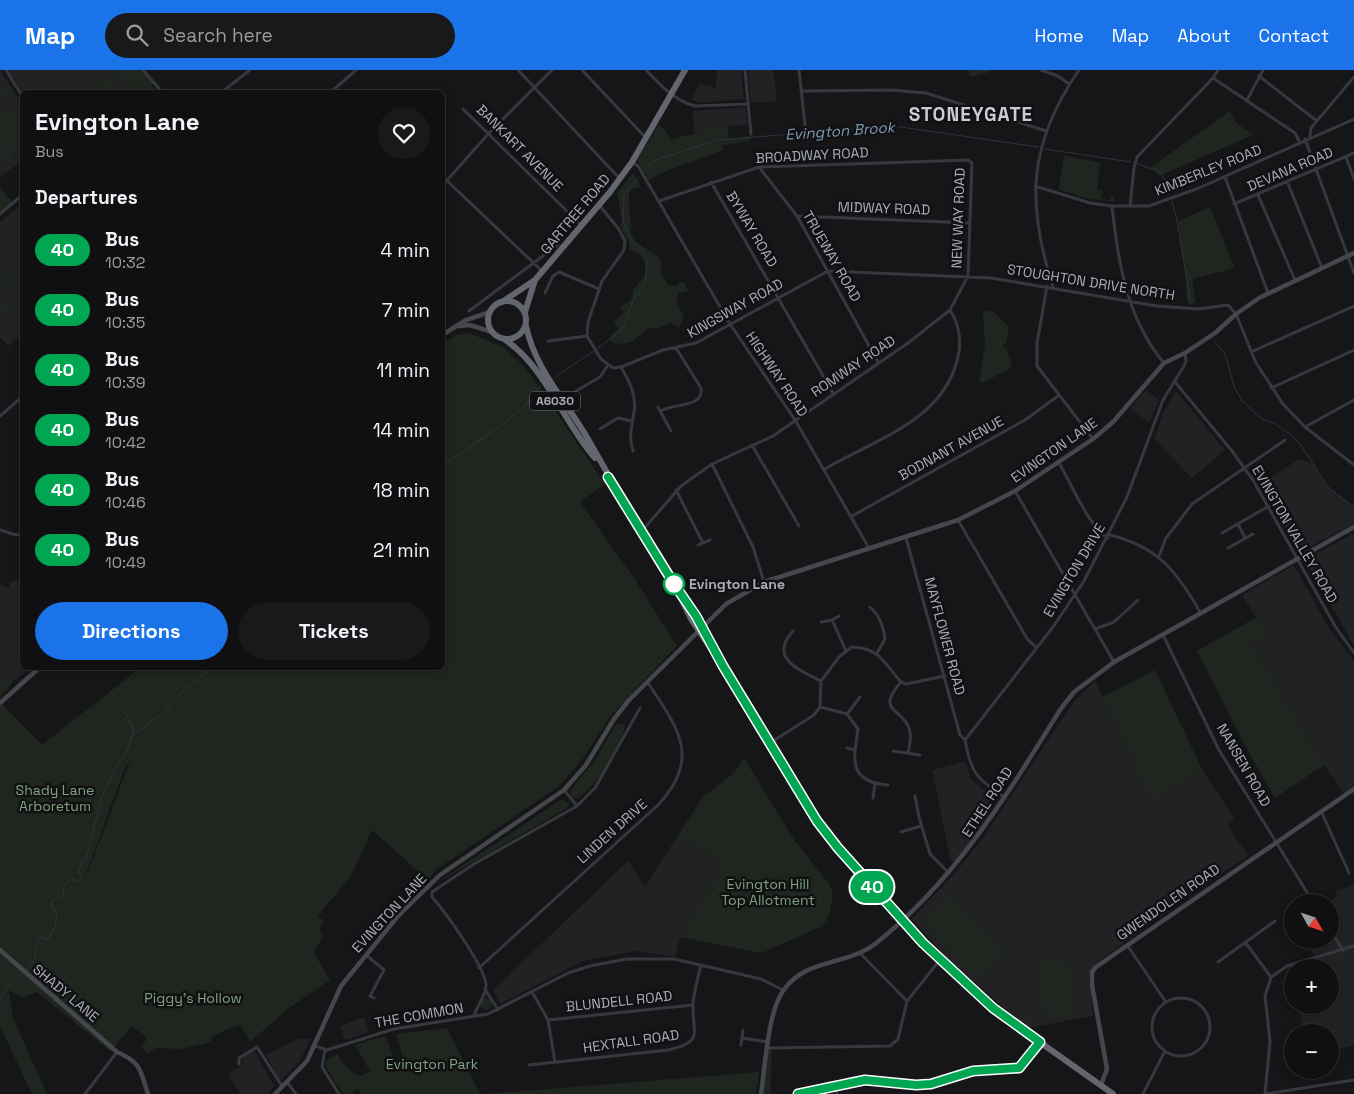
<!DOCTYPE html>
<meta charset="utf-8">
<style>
:root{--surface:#101012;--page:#19191b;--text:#f1f3f6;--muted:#9c9d9f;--line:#303032;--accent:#1a73e8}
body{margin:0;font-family:"Space Grotesk",sans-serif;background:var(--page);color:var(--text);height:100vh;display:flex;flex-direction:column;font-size:19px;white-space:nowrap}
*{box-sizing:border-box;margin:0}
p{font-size:16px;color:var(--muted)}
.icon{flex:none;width:28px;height:28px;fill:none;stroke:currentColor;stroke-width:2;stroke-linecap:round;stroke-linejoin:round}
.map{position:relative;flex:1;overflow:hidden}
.panel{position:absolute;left:20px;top:20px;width:425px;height:580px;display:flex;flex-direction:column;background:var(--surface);border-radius:8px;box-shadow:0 2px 8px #0003,0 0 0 1px var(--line)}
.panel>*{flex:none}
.badge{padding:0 10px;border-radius:16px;font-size:18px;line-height:32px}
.needle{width:32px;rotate:130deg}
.fabs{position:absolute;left:1284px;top:824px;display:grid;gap:10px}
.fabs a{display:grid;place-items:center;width:55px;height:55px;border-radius:50%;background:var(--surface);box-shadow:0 2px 8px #0003,0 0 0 1px var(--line);font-size:25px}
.map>.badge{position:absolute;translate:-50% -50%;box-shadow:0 0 0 2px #fff}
h2{padding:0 15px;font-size:19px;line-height:45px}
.round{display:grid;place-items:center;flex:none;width:52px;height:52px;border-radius:26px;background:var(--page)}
.summary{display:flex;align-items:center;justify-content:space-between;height:85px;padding:0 15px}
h1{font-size:24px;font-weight:800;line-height:38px}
.button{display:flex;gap:10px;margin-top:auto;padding:10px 15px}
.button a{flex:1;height:58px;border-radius:30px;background:var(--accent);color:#fff;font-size:20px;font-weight:800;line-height:58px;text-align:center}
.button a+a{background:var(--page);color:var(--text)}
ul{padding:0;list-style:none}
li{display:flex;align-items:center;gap:15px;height:60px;padding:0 15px}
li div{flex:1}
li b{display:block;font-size:19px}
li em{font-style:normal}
li .badge{min-width:55px;font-weight:700;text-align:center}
header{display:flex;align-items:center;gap:30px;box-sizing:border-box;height:70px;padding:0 25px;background:var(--accent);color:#fff}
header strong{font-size:24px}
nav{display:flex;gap:28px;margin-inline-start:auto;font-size:18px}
.search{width:350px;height:45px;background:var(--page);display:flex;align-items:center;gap:12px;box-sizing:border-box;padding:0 18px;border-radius:28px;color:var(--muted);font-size:19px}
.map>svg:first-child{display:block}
.built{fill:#222225}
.green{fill:#1e261f;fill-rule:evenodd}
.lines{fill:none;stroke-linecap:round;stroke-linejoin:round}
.stream{stroke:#2c353c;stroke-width:1}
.street{stroke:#37383d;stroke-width:3}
.secondary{stroke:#45474d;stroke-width:4.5}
.highway{stroke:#63666e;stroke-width:6}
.line-casing{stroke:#fff;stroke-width:11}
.line{stroke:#00a651;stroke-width:8}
.stop-dot{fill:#fff;stroke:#00a651;stroke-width:2.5}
.labels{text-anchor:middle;stroke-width:5;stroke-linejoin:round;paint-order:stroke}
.shield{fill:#111113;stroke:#7b7e86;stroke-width:1}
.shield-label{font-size:12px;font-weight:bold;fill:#a8adb8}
.street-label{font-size:14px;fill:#a8adb8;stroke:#111113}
.stop-label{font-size:14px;font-weight:bold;fill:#a8adb8;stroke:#111113;text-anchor:start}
.park-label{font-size:14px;fill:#7fa381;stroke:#111113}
.water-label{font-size:15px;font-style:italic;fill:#7f9bb3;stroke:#111113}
.district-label{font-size:19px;font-weight:bold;letter-spacing:1px;fill:#c9ccd4;stroke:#111113}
</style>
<header>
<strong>Map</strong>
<div class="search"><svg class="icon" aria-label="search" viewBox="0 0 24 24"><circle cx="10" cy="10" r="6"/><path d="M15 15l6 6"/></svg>Search here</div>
<nav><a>Home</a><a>Map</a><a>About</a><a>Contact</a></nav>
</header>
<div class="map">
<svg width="1354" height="1024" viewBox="0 0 1354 1024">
<rect width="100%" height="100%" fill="#161618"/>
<path class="built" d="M 0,0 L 22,33 L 22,91 L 0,107 Z
M 8,0 L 137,0 L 158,22 L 22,23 Z
M 717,0 L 741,0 L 744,29 L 700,33 L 691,29 L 700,14 L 716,18 Z
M 748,0 L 773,0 L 777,31 L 751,33 Z
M 746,37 L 747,55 L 727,56 L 694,64 L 693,41 Z
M 22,134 L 22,264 L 8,276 L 0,267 L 0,152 Z
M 1146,320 L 1159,330 L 1149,353 L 1130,338 Z
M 1176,321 L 1225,380 L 1192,408 L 1154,369 L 1164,341 Z
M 1299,389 L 1312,394 L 1328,417 L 1354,437 L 1354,454 L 1300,482 L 1297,480 L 1272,433 L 1259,416 Z
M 1354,463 L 1354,576 L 1305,490 Z
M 1294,495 L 1328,557 L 1354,591 L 1354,718 L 1345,725 L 1324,695 L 1251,572 L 1266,563 L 1242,525 Z
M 0,514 L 15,520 L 22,529 L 22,598 L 32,598 L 8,614 L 0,624 Z
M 1095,611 L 1152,728 L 1202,699 L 1234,748 L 1227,754 L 1248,786 L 1187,827 L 1094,895 L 1090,902 L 1089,910 L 1093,946 L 1027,958 L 948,889 L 911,849 L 955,803 L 982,769 L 1073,633 Z
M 965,691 L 971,709 L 981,718 L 999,728 L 977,764 L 957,790 L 951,792 L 932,700 Z
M 678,765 L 724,793 L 680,867 L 675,887 L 635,881 L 583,891 L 500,934 L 493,920 L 628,791 L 645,817 Z
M 1354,815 L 1354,975 L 1330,982 L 1330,962 L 1303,962 L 1299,935 L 1330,935 L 1330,898 L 1322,897 L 1320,891 L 1312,882 L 1309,870 L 1330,870 L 1329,832 L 1337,827 L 1336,821 Z
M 364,947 L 369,962 L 345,970 L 340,956 Z
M 298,969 L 310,969 L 300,991 L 280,1011 L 266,985 Z
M 254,980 L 274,1016 L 268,1024 L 240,1024 L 228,1004 L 241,996 L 243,987 Z"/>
<path class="green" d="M 116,0 L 143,0 L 154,13 L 149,18 L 145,14 L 138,20 L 136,17 L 132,20 Z
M 968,0 L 990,0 L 990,2 L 970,7 Z
M 109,5 L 124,22 L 88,22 Z
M 0,8 L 10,24 L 0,29 Z
M 22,29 L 22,79 L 13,85 L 12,91 L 5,96 L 0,84 L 6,78 L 0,66 L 0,49 Z
M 1230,41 L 1235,52 L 1253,65 L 1159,106 L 1151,97 Z
M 659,54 L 672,69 L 727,56 L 729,69 L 750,66 L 751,70 L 722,76 L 723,80 L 664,102 L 649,110 L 637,90 Z
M 1064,85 L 1100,93 L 1097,120 L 1102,121 L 1101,129 L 1110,130 L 1112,125 L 1114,126 L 1115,132 L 1085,128 L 1059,119 Z
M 633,103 L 640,114 L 640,117 L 632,119 L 629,123 L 631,165 L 636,172 L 660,188 L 662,205 L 668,215 L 677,216 L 680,212 L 684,212 L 688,221 L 679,223 L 676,230 L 684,247 L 679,258 L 672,253 L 658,258 L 649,258 C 634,268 634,276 613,273 L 609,268 L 618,259 L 614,252 L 624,242 L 621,239 L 622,236 C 631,231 633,231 633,220 L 644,207 L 646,194 L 640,185 L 629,179 L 629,171 L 620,157 L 622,150 L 617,123 Z
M 0,118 L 13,133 L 0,144 Z
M 1210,137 L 1235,198 L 1192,209 L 1196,233 L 1187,233 L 1186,209 L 1178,151 Z
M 22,162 L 22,184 L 6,179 L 14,174 L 16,163 L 18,166 Z
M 14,198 L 22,204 L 22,231 L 6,211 Z
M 0,224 L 13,242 L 22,238 L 22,242 L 17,242 L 15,245 L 1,242 Z
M 989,240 L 993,241 L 1009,257 L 1006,273 L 1002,276 L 1007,280 L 1012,297 L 983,313 L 979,312 L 985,274 L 983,242 Z
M 469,263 L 503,277 L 525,297 L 605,414 L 580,432 L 636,511 L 677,576 L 612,644 L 582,690 L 559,716 L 436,800 L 428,810 L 372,760 L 352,804 L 318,846 L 325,852 L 319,859 L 323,868 L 313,881 L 330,910 L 289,938 L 250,972 L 241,955 L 227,959 L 211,968 L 211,972 L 182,979 L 156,978 L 147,983 L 142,978 L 147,967 L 131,956 L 111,982 L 37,922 L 23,927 L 9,921 L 13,948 L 47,1024 L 32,1024 L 0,956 L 0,636 L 2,634 L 42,675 L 140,598 L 442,598 L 443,273 L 456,265 ZM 130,691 L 88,802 L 87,802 L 125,697 Z
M 22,509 L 22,527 L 10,518 L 9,512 Z
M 1257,547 L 1267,563 L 1251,572 L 1324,695 L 1275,728 L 1248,681 L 1197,581 Z
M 1155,600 L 1202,699 L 1152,729 L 1103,627 Z
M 8,608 L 13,608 L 12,613 L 0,627 L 0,617 Z
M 622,653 L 625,656 C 618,682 599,711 579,728 L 573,728 L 570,722 L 572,719 L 597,687 L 615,656 Z
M 744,688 L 795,771 L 830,815 L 833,825 L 830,841 L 827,850 L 820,857 L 762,883 L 680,867 L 724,793 L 678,765 L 703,727 L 734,703 Z
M 562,729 L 570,735 L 565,739 L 435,814 Z
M 950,825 L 1007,882 L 979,910 L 923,853 Z
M 1066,887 L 1076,945 L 1047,950 L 1037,892 Z
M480 934a6 6 0 1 1 12 0a6 6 0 1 1-12 0Z
M 447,958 L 480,1024 L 362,1024 L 358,1019 L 350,1024 L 343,1024 L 325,996 L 327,990 L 337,984 C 344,995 349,1003 362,1006 L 370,1001 L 355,975 L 386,966 L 394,991 L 403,987 L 396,964 Z
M 768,978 L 772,978 L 770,1024 L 761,1024 Z
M 759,1002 L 756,1024 L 485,1024 Z"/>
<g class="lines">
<path class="stream" d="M 1045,79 L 1131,92
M 1138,94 L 1161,102 L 1169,122
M 647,98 L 653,91 L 717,70 L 894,56 L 1038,77
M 1172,131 L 1177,151 L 1191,234
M 1215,272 L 1225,284 L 1234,316 L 1242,331 L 1262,349 L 1274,353 L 1291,365 L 1300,374 L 1328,417 L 1354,437
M 597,279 L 623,259 L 633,230 L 646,211 L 647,191 L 642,179 L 631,169 L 623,152 L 624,124 L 639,107
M 555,307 L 594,281
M 442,396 L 499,357 L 525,336 L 541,316
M 118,638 L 126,644 L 134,660 L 132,664
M 0,929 C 6,913 25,905 34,890 C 38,883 34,874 40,867 L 48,870 L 55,857 L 57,844 L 52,837 L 52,831 L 64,825 L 63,817 L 72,808 L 77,811 L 82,809 L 79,801 L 81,793 L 86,790 L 101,729 L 113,702 L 126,683 L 132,666 L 162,644 L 184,620 L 212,598"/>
<path class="street" d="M 6,0 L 22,26
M 143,0 L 162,22
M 518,0 L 620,109
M 582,0 L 646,68
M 646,0 C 660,15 675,31 695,36 L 748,34
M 745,0 L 751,64
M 799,0 L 805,55
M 1041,0 L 1058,6 L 1069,14
M 1259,6 L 1317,51
M 1213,8 L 1295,63 L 1300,73
M 803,21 L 891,20 L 926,23 L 1046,61
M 222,22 L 250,0
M 331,22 L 356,0
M 1247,30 L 1263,0
M 463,39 L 581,155
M 1310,67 L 1311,58 L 1354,7
M 1305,69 L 1354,203
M 1346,87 L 1354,109
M 632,92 L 638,96 L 730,254 L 795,350 L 869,478
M 759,97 L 797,146 L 878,292
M 442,106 L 542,201
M 1225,107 L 1268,223
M 1287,111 L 1322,198
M 711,112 L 833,323
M 442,116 L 489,63 L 552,0
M 1035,116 L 1090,133 L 1112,136 L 1149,136 L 1199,118 L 1354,49
M 1258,125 L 1295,210
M 1234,134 L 1354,83
M 599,135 L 618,158 L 625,171 L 624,180 L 602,211 L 588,252 L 587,266 L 601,289 L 613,298 L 621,297 L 663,280 L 696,273 L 828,201 L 991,208 L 1157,236 L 1198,239 L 1228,235 L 1236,244 L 1256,293 L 1283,334 L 1305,357 L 1354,395
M 1112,136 C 1118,192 1127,249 1164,293
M 1130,136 L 1134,98 L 1137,87 L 1213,8 L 1218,0
M 0,144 L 22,125
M 797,146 L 970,153
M 1047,216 L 1037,273 L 1037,296 L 1093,369
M 1053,217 C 1026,133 1028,74 1079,0
M 545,223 L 553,206 L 559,202 L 599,219
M 469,241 L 559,174
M 548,271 L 587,266
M 1251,282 L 1354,236
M 621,297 C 629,311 637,325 634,342 C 632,357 628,366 633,381
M 1175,312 L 1232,381 L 1253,410 L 1335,556 L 1354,583
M 1271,318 L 1354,280
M 576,321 L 600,307 L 608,295
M 658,337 L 671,361
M 660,341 C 674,333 704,338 701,318 L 676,278
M 0,346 L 22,327
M 1305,357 L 1354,330
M 600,359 L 618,348 L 632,351
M 752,375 L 799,456
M 1059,393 C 1070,411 1090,459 1108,468
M 712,394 L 753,477 L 764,512
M 825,399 C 873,370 941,352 957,291 C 962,274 960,255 950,240
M 676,420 L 703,473
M 1015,421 L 1114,592
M 852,446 L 1025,350 L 1058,326
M 958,450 L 1028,570 L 1036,577
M 1238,454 L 1245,468
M 0,460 L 16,465 L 22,464
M 642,461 L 681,416 L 712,394 L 773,366 L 908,273 L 950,240 L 968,206 L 972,93 L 968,90 L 759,97 L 659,131
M 1222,463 L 1269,436
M 1110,465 C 1158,477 1176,500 1200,542
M 906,468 L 960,665 L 965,670
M 698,475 L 710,470
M 1228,478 L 1253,464
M 1159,486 L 1166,468 L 1192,434 L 1285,370
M 870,537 C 880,546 883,556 885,569 L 877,583
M 832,550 L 846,581
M 821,552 L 832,550 L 839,546
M 1095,559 L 1114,552 L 1138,530
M 793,561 C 768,588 799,600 821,611
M 1163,565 L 1219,680 L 1313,832
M 901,612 C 875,642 901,637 909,658 C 912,665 910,675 908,683
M 820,637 L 847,644 L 860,627
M 847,644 L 858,659 C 853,691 849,712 888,715
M 770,673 L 814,645 L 820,637 L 821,611 L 839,587 L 852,577 C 880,578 884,593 901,612 L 906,614 L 945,606
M 847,678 L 855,680
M 893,681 L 920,685
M 915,726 L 919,747 L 930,784 L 949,803
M 1004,727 C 976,708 971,703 965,670 L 1053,557 L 1084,511 L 1127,427 L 1163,330 L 1184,296 L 1186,291 L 1185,283
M 873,728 L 875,714
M 577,736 L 595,718 L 640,638
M 1321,741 L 1349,803
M 901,762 L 921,756
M 1330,860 L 1343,880
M 1245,872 L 1271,907
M 1127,875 L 1166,932
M 860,883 L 907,931
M 366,885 L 384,900 L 370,926 L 374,928
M 1218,892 L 1275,851
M 479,898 L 658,735 C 702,688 678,658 648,613
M 485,919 L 498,940
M 532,922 L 548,950 L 555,992
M1152 957a29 29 0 1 1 58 0a29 29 0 1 1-58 0Z
M 474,947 C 476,936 487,925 486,914 C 483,894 446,843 432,827 L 432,822 L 474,794 L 577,736 L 564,720
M 548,950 L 693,935
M 742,968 L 768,972
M 741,975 L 743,960
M 315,976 L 327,980 L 394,959 L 488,944 L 568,903 L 590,896 L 627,889 L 674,889 L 761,909 L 783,920
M 768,978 L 890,976 L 898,969 L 907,931 L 940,890
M 325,980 L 322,997 L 339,1024
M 239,994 L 239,988 L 257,977 L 282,1016
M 529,995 L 668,980 C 705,972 692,963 693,934 C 694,922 698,907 701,895
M 287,1012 L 296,1024
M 836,1015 L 837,1024
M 85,1024 L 117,982
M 798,1024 L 865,1010 L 916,1015 L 931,1014 L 973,1001 L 1019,997 L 1040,973
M 1143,1024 L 1165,981
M 1265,1024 L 1270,971 L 1265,926 L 1271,907 L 1287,896 L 1354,876
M 1265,1024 L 1354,1010"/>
<path class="secondary" d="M 458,256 L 470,255 L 492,262
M 442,265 L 466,250 L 490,242
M 0,633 L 39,598
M 0,880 L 117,982 C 142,993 140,1000 148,1024
M 1101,1015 L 1107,999 L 1092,915 L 1092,902 L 1096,897 L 1354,719
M 275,1024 L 307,991 L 341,916 L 398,846 L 440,805 L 564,720 L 586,695 L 614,649 L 629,630 L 726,534 L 764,512 L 958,450 L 1015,421 L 1093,369 L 1113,352 L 1164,293 L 1185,283 L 1215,263 L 1236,244 L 1259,228 L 1354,183
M 761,1024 C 765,997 768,942 783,921 C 805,888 846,896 875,874 C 955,811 1007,725 1060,640 L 1074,622 L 1114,592 L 1354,457"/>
<path class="highway" d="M488 250a19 19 0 1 1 38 0a19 19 0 1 1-38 0Z
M 502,232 L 535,210 L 610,122 L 632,92 L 685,0
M 525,242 L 535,210
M 526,256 C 535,299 566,331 588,369 C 616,418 644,469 675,516
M 504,269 C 546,297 563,352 595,388
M 674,514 L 691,549 L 729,605 L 797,722 L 838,778 L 923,873 L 980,927 L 1003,946 L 1113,1024
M 685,530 L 715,580"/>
</g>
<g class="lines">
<g class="line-casing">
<path id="line" d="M 608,407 L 674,514 L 696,546 L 723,596 L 817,751 L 838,778 L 923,873 L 993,938 L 1040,972 L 1019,998 L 973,1001 L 931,1014 L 916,1015 L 865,1010 L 798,1024"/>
</g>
<use href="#line" class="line"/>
</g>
<circle class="stop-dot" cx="674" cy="514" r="10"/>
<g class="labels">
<rect class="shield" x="530" y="321.5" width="50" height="19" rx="4"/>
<g class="shield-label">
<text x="555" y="335">A6030</text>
</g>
<g class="street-label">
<text transform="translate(520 78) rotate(45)" y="5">BANKART AVENUE</text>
<text transform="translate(812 85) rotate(-3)" y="5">BROADWAY ROAD</text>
<text transform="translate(1290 99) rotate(-23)" y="5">DEVANA ROAD</text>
<text transform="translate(1208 100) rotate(-22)" y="5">KIMBERLEY ROAD</text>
<text transform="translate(884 138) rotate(2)" y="5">MIDWAY ROAD</text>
<text transform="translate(575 144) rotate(-50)" y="5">GARTREE ROAD</text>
<text transform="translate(958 148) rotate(-88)" y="5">NEW WAY ROAD</text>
<text transform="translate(752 159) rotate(59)" y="5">BYWAY ROAD</text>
<text transform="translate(832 186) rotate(60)" y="5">TRUEWAY ROAD</text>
<text transform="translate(1091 212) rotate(9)" y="5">STOUGHTON DRIVE NORTH</text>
<text transform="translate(735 238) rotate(-29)" y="5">KINGSWAY ROAD</text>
<text transform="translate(853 296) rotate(-34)" y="5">ROMWAY ROAD</text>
<text transform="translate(777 304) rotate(56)" y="5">HIGHWAY ROAD</text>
<text transform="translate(951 378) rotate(-29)" y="5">BODNANT AVENUE</text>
<text transform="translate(1054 380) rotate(-35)" y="5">EVINGTON LANE</text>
<text transform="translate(1295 464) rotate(60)" y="5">EVINGTON VALLEY ROAD</text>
<text transform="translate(1074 500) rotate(-59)" y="5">EVINGTON DRIVE</text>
<text transform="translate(945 566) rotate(75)" y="5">MAYFLOWER ROAD</text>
<text transform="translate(1244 695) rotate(60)" y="5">NANSEN ROAD</text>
<text transform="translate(987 732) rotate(-57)" y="5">ETHEL ROAD</text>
<text transform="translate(612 761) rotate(-42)" y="5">LINDEN DRIVE</text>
<text transform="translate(1168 832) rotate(-35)" y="5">GWENDOLEN ROAD</text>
<text transform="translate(389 843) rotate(-47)" y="5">EVINGTON LANE</text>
<text transform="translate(66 923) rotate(40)" y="5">SHADY LANE</text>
<text transform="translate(619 931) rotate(-6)" y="5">BLUNDELL ROAD</text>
<text transform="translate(419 945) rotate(-10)" y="5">THE COMMON</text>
<text transform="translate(631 971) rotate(-8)" y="5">HEXTALL ROAD</text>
</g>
<g class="stop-label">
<text x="689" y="519">Evington Lane</text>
</g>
<g class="park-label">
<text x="55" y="725">Shady Lane<tspan x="55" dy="16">Arboretum</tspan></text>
<text x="768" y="819">Evington Hill<tspan x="768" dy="16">Top Allotment</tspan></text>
<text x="193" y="933">Piggy's Hollow</text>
<text x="432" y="999">Evington Park</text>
</g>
<g class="water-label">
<text transform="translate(840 61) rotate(-4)" y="5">Evington Brook</text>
</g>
<g class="district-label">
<text x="971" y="51">STONEYGATE</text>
</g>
</g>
</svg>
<div class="fabs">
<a><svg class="needle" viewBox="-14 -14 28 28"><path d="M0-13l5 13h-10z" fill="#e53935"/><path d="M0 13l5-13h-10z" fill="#9c9d9f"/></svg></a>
<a>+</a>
<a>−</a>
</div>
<b class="badge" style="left:872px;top:817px;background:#00a651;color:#fff">40</b>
<section class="panel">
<div class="summary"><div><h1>Evington Lane</h1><p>Bus</p></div><a class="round"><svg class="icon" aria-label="heart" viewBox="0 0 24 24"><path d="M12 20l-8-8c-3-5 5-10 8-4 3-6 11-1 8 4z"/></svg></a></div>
<h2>Departures</h2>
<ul>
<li><span class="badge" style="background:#00a651;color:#fff">40</span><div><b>Bus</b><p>10:32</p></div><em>4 min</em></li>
<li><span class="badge" style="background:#00a651;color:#fff">40</span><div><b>Bus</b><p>10:35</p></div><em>7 min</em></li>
<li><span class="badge" style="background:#00a651;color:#fff">40</span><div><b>Bus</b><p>10:39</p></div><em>11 min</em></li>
<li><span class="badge" style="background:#00a651;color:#fff">40</span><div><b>Bus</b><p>10:42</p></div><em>14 min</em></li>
<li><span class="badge" style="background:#00a651;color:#fff">40</span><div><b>Bus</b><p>10:46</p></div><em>18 min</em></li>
<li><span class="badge" style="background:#00a651;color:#fff">40</span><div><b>Bus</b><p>10:49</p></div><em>21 min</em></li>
</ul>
<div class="button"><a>Directions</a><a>Tickets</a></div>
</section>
</div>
